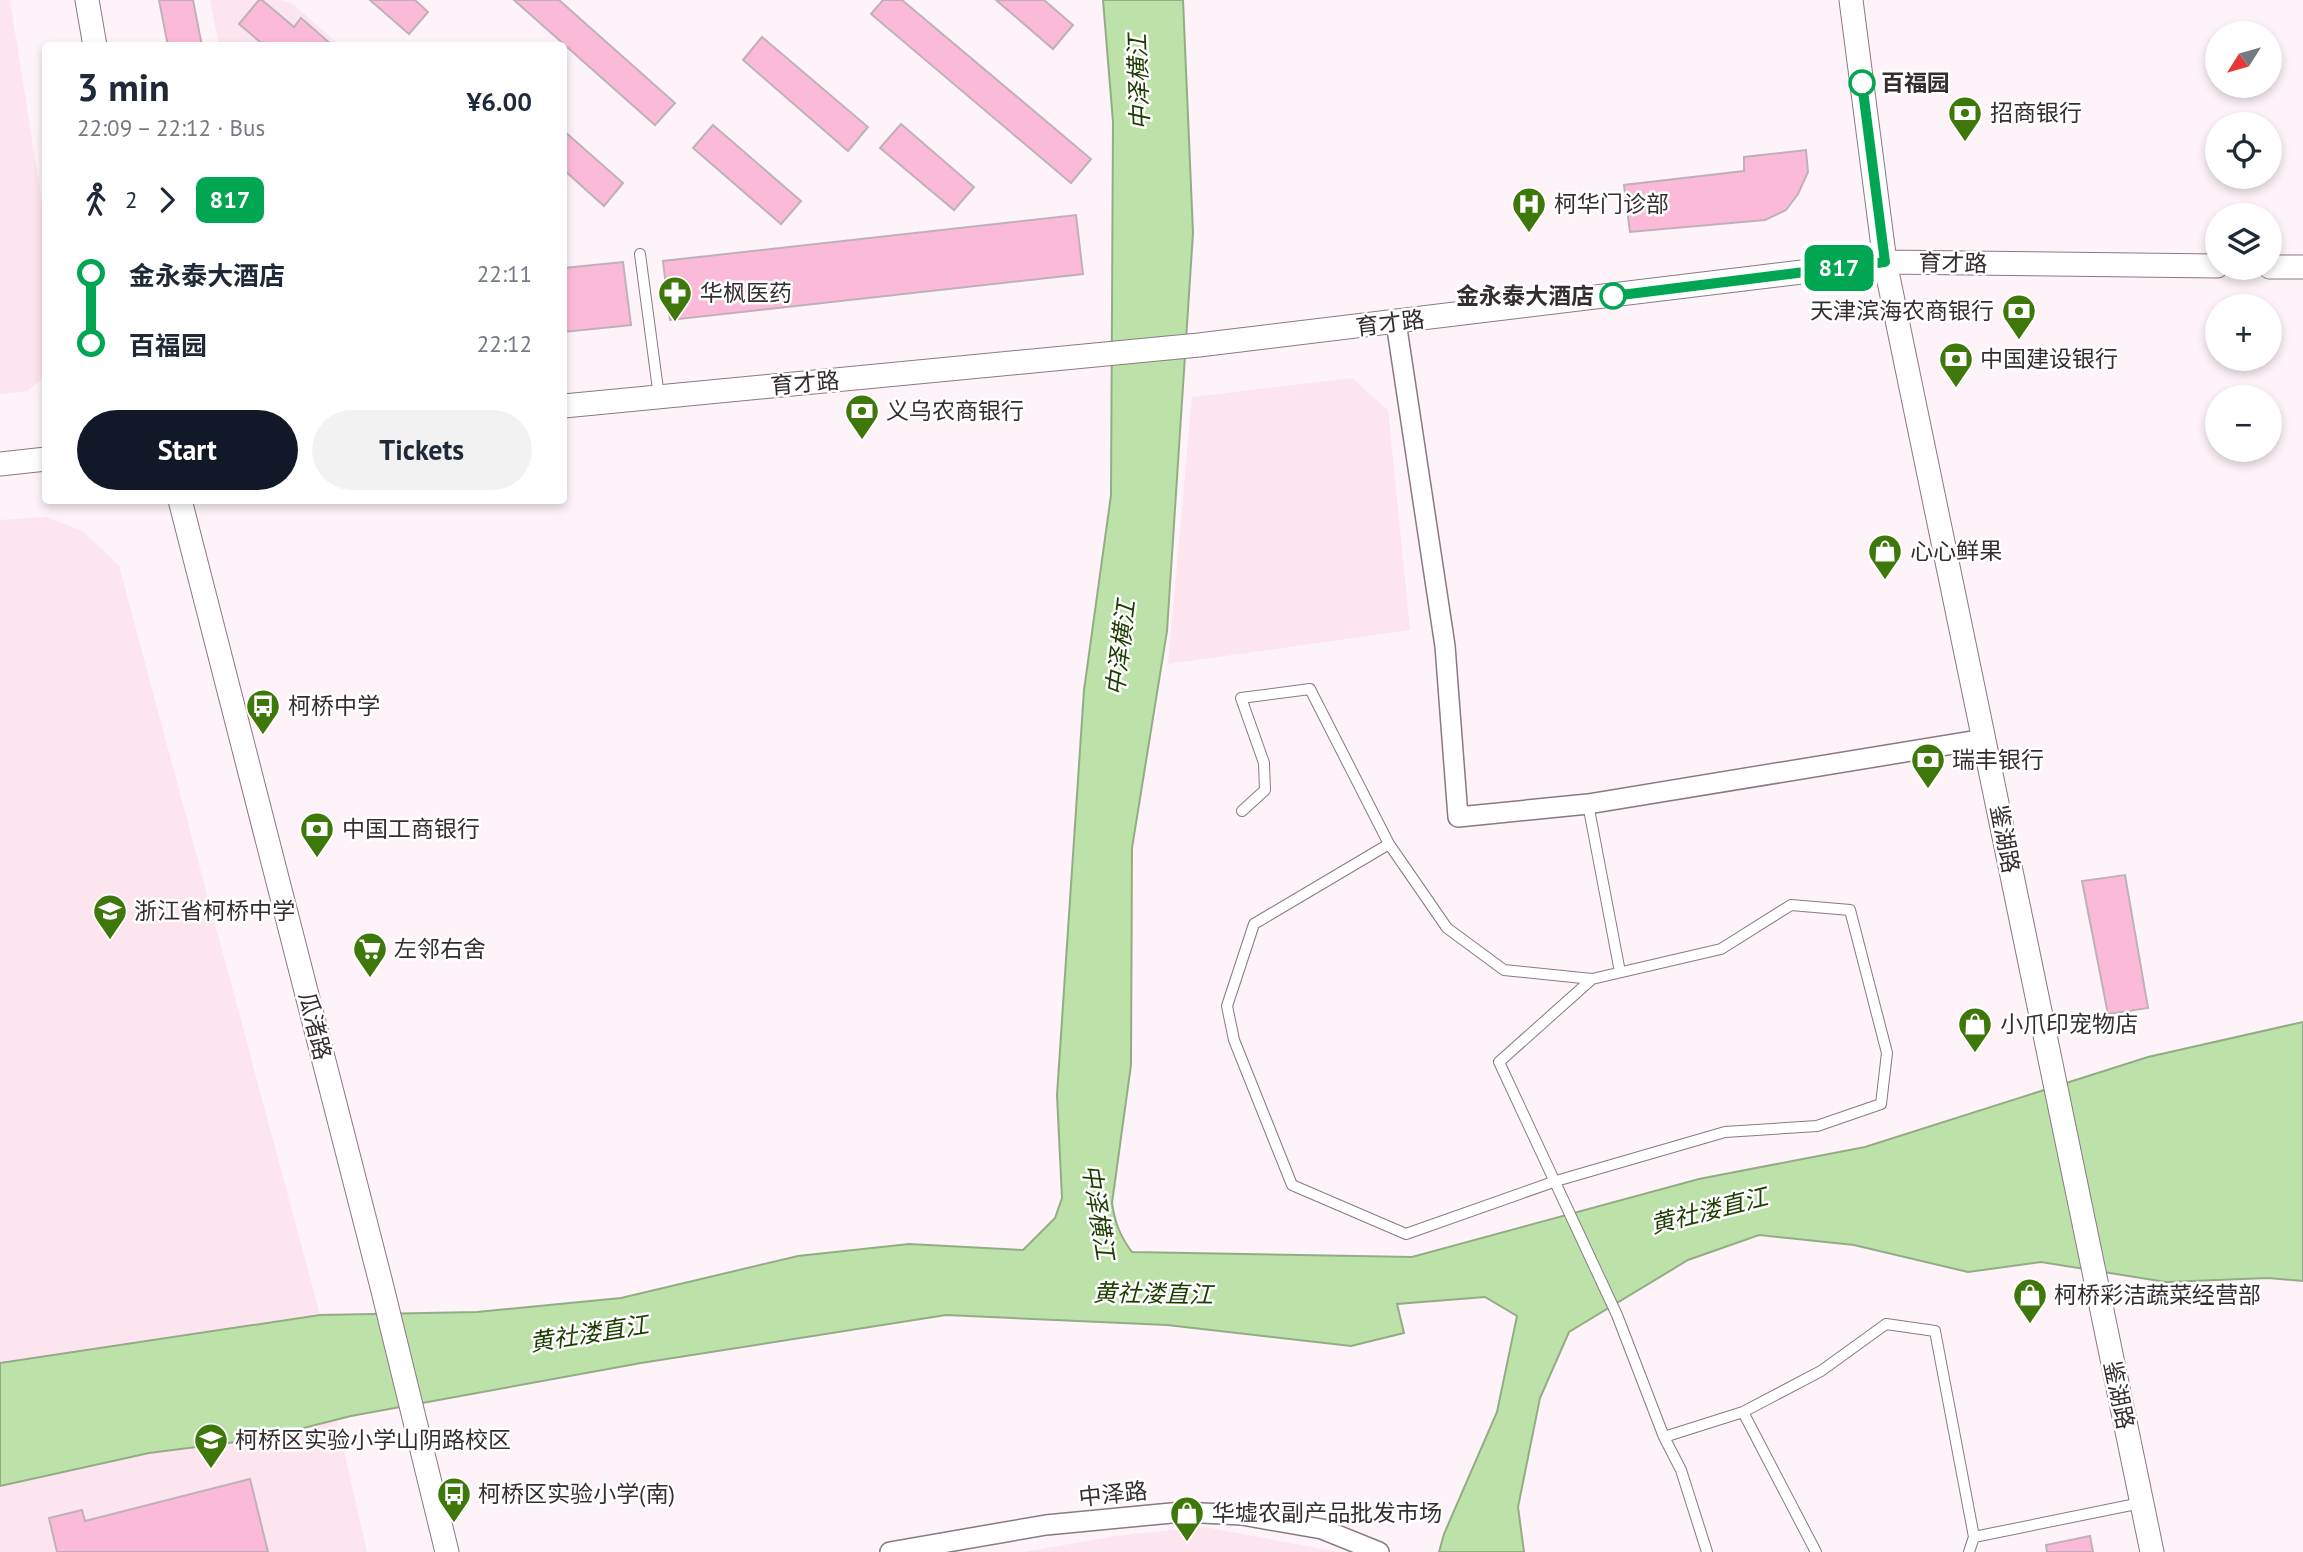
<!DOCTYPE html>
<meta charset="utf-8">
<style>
:root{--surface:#fff;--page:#f2f2f3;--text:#1f2937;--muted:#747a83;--accent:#111827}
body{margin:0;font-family:"PT Sans","Noto Sans SC",sans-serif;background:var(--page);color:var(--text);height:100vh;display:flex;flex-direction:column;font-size:26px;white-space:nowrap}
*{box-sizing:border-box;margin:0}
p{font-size:23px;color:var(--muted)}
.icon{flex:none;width:38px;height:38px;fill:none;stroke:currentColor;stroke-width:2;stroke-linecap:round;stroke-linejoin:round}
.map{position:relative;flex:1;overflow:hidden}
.sheet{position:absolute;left:42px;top:42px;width:525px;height:462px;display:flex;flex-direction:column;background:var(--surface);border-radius:7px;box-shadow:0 4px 10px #0003}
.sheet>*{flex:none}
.badge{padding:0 14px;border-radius:10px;font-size:24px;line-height:46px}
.needle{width:46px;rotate:233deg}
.tools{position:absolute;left:2205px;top:21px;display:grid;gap:14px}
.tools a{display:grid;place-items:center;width:77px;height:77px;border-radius:50%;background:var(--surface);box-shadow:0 4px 10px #0003;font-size:35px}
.map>.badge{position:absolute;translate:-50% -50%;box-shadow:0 0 0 4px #fff}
.legs{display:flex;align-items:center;gap:10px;height:77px;padding:0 35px;font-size:23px}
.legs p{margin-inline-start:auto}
.summary{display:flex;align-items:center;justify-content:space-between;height:119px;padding:0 35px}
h1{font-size:38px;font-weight:700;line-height:52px}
.primary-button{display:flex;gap:14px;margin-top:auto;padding:14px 35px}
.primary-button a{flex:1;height:80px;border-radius:42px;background:var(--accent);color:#fff;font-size:28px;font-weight:700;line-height:80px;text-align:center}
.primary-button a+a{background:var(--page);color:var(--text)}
ul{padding:0 35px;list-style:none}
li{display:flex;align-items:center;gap:24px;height:70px;font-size:26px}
li i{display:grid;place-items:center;width:10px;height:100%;margin:0 9px;background:currentColor}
li i::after{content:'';width:18px;height:18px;margin:-9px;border:5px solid;border-radius:50%;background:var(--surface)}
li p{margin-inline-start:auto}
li:first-child i{background:linear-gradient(#0000 50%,currentColor 0)}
li:last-child i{background:linear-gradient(currentColor 50%,#0000 0)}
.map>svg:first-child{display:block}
.built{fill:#fde5f0}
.water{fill:#bde2a9;stroke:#94ac85;stroke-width:2}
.building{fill:#fcbad9;stroke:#c0b1b8;stroke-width:2}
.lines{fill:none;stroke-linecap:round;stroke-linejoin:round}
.service-casing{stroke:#887a80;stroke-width:12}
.minor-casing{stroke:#887a80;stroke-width:22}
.tertiary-casing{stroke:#887a80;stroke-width:25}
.service{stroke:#fff;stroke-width:10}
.minor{stroke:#fff;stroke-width:19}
.tertiary{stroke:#fff;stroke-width:23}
.line-1-casing{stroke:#fff;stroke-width:16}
.line-1{stroke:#00a651;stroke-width:10}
.stop-1-dot{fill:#fff;stroke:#00a651;stroke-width:3.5}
.labels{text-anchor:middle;stroke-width:5;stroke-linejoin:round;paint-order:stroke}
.stop-label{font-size:23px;font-weight:bold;fill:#342e31;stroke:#fff;text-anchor:start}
.poi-label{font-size:23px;fill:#342e31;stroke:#fff;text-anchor:start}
.street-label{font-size:23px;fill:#342e31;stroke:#fff}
.water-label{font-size:24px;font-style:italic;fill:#1c3d01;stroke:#fff}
</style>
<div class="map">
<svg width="2303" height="1552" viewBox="0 0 2303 1552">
<rect width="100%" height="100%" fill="#fdf3f8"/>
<path class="built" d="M 0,0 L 10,0 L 46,227 L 45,376 L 28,391 L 0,394 Z
M 210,0 L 281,0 L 293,4 L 339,45 L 219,45 Z
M 1352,378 L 1388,410 L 1410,630 L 1168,664 L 1192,397 Z
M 46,517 L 83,531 L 119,566 L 320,1315 L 0,1363 L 0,520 Z
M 337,1420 L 367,1552 L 0,1552 L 0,1486 L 149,1453 L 261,1439 Z
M 1205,1527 L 1339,1552 L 1023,1552 L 1122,1535 Z"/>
<path class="water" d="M 1103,0 L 1183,0 L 1193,233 L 1167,631 L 1132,848 L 1131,1065 L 1112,1203 C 1115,1223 1120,1236 1132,1252 L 1412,1257 L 1699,1179 L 1865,1147 L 2148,1057 L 2303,1022 L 2303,1281 L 2268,1278 L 2166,1282 L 2041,1262 L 1968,1272 L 1854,1245 L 1759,1235 L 1688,1260 L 1569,1332 L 1540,1398 L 1518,1507 L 1524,1552 L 1439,1552 L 1444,1534 L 1497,1412 L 1517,1316 L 1485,1297 L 1397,1304 L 1404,1333 L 1351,1346 L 1167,1325 L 946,1315 L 641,1363 L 351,1416 L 260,1439 L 149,1453 L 0,1486 L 0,1363 L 320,1315 L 477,1312 L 621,1298 L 798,1256 L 909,1244 L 1023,1250 L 1055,1218 L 1062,1198 L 1057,1095 L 1084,690 L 1111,495 L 1113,122 Z"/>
<path class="building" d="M 159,0 L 193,0 L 202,46 L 168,46 Z
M 259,0 L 262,0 L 294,27 L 301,18 L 333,46 L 265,46 L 239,24 Z
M 370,0 L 415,0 L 428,12 L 409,34 Z
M 514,0 L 559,0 L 675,103 L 655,125 Z
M 883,0 L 902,0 L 1091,159 L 1071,183 L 871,14 Z
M 996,0 L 1044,0 L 1073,25 L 1053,49 Z
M 762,37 L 868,127 L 848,151 L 743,60 Z
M 901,124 L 974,187 L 954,210 L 880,148 Z
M 713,125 L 801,201 L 781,224 L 693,148 Z
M 564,131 L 623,183 L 604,206 L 564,170 Z
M 1806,150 L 1808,172 L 1798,194 L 1786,210 L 1765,220 L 1630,232 L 1624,185 L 1744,171 L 1744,157 Z
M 1076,215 L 1083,274 L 670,320 L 663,261 Z
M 623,262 L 631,325 L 564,332 L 564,268 Z
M 2125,875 L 2148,1008 L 2108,1014 L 2082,881 Z
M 250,1479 L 268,1552 L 57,1552 L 49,1518 L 82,1510 L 85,1521 Z
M 2090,1536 L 2093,1552 L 2047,1552 L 2046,1545 Z"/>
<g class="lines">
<g class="service-casing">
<path id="service" d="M 640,254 L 659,397
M 1588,804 L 1620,972
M 1242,811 L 1265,790 L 1264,763 L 1241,698 L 1310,689 L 1389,844 L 1447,928 L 1504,970 L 1592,979 L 1721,949 L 1791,905 L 1850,910 L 1887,1053 L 1881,1104 L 1817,1126 L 1725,1132 L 1556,1181 L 1406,1234 L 1292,1185 L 1234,1040 L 1227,1006 L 1254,924 L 1389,844
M 1592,979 L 1499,1062 L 1617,1315 L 1664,1437 L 1681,1470 L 1707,1552
M 1743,1412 L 1816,1552
M 1664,1437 L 1743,1412 L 1821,1371 L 1886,1324 L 1935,1331 L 1974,1537 L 1969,1552
M 1974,1537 L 2141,1503"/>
</g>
<g class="minor-casing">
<path id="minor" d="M 1396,322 L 1445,646 L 1458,817 L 1588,804 L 1984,739
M 890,1552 L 1046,1525 L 1182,1512 L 1242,1515 L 1322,1529 L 1379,1552"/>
</g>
<g class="tertiary-casing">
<path id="tertiary" d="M 87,0 L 95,46
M 1851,0 L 1885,262 L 2152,1552
M 2270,267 L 2303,267
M 564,406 L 1199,345 L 1885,262 L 2217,266
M 0,464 L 46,459
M 180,500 L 382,1287 L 447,1552"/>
</g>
<use href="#service" class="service"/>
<use href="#minor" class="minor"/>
<use href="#tertiary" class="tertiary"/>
</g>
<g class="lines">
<g class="line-1-casing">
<path id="line-1" d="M 1613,296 L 1885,262 L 1862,83"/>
</g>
<use href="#line-1" class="line-1"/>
</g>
<defs>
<g id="bank-pin" transform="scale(1.75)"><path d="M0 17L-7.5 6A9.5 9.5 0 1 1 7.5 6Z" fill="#3e770a" stroke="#fff"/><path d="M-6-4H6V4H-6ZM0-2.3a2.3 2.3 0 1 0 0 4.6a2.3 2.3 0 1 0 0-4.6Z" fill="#fff"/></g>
<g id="hospital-pin" transform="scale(1.75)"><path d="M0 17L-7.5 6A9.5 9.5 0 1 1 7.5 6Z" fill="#3e770a" stroke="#fff"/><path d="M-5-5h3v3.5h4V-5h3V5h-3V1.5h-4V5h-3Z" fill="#fff"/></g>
<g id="pharmacy-pin" transform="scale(1.75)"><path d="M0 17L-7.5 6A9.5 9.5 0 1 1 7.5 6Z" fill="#3e770a" stroke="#fff"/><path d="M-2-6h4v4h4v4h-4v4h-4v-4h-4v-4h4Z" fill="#fff"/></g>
<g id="shop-pin" transform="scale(1.75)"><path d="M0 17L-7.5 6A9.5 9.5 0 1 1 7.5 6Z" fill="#3e770a" stroke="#fff"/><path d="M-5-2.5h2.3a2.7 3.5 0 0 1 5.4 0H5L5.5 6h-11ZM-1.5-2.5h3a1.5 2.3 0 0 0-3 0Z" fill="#fff"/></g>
<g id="bus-pin" transform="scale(1.75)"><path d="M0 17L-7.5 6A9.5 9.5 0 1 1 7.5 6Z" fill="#3e770a" stroke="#fff"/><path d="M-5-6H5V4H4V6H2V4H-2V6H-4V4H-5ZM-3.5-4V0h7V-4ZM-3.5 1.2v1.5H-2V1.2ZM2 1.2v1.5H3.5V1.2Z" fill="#fff"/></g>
<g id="school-pin" transform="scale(1.75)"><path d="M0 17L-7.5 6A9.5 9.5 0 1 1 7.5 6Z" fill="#3e770a" stroke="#fff"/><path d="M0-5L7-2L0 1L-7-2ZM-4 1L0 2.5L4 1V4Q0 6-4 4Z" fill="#fff"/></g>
<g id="supermarket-pin" transform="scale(1.75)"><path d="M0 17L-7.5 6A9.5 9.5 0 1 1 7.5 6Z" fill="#3e770a" stroke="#fff"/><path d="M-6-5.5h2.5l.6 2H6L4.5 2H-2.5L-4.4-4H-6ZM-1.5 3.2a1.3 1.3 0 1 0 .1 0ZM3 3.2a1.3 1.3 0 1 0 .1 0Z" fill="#fff"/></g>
</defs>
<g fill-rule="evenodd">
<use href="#bank-pin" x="1965" y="113"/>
<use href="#hospital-pin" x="1529" y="204"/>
<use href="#pharmacy-pin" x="675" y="293"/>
<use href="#bank-pin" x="2019" y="311"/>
<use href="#bank-pin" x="1956" y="359"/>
<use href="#bank-pin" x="862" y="411"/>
<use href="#shop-pin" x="1885" y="551"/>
<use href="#bus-pin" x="263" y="706"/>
<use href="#bank-pin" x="1928" y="760"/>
<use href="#bank-pin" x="317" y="829"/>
<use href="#school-pin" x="110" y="911"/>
<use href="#supermarket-pin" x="370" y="949"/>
<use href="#shop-pin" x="1975" y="1024"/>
<use href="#shop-pin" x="2030" y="1295"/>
<use href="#school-pin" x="211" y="1440"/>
<use href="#bus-pin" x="454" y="1494"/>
<use href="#shop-pin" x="1187" y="1513"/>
</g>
<g class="stop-1-dot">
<circle cx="1862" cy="83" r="12"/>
<circle cx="1613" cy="296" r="12"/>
</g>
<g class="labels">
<g class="stop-label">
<text x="1881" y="91">百福园</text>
<text x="1594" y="304" text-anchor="end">金永泰大酒店</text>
</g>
<g class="poi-label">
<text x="1990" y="121">招商银行</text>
<text x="1554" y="212">柯华门诊部</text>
<text x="700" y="301">华枫医药</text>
<text x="1994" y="319" text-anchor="end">天津滨海农商银行</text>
<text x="1980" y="367">中国建设银行</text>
<text x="886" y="419">义乌农商银行</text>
<text x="1910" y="559">心心鲜果</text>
<text x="288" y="714">柯桥中学</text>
<text x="1952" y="768">瑞丰银行</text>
<text x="342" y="837">中国工商银行</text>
<text x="134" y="919">浙江省柯桥中学</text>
<text x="394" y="957">左邻右舍</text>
<text x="2000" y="1032">小爪印宠物店</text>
<text x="2054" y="1303">柯桥彩洁蔬菜经营部</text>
<text x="235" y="1448">柯桥区实验小学山阴路校区</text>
<text x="478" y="1502">柯桥区实验小学(南)</text>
<text x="1212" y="1521">华墟农副产品批发市场</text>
</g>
<g class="street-label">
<text transform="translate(1953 263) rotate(1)" y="8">育才路</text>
<text transform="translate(1390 323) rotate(-7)" y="8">育才路</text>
<text transform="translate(805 383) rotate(-5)" y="8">育才路</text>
<text transform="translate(2005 839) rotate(79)" y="8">鉴湖路</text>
<text transform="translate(315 1026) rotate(76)" y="8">瓜渚路</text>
<text transform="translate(2119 1395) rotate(78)" y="8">鉴湖路</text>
<text transform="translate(1113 1494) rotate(-6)" y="8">中泽路</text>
</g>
<g class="water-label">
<text transform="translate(1139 82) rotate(-92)" y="8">中泽横江</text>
<text transform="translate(1121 648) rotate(-83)" y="8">中泽横江</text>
<text transform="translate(1709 1211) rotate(-14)" y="8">黄社溇直江</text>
<text transform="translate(1098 1212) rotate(81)" y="8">中泽横江</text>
<text transform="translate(1153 1294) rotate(1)" y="8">黄社溇直江</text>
<text transform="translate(589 1334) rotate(-9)" y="8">黄社溇直江</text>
</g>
</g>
</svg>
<div class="tools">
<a><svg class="needle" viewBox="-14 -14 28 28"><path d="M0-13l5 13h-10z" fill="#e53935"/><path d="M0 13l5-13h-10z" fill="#747a83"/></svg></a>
<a><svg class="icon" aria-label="locate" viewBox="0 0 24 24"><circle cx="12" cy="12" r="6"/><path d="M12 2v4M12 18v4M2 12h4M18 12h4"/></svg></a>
<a><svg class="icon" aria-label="layers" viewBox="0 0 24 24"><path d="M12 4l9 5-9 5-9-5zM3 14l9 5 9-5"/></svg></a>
<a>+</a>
<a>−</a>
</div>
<b class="badge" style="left:1839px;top:268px;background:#00a651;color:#fff">817</b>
<section class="sheet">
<div class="summary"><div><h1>3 min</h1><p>22:09 – 22:12 · Bus</p></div><b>¥6.00</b></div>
<div class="legs"><svg class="icon" aria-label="walk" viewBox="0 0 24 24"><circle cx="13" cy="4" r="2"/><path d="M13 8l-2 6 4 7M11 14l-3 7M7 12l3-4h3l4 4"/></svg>2<svg class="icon" aria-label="forward" viewBox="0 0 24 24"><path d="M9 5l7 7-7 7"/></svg><b class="badge" style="background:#00a651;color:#fff">817</b></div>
<ul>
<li><i style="color:#00a651"></i><b>金永泰大酒店</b><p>22:11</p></li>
<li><i style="color:#00a651"></i><b>百福园</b><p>22:12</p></li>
</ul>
<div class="primary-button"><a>Start</a><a>Tickets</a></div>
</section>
</div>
